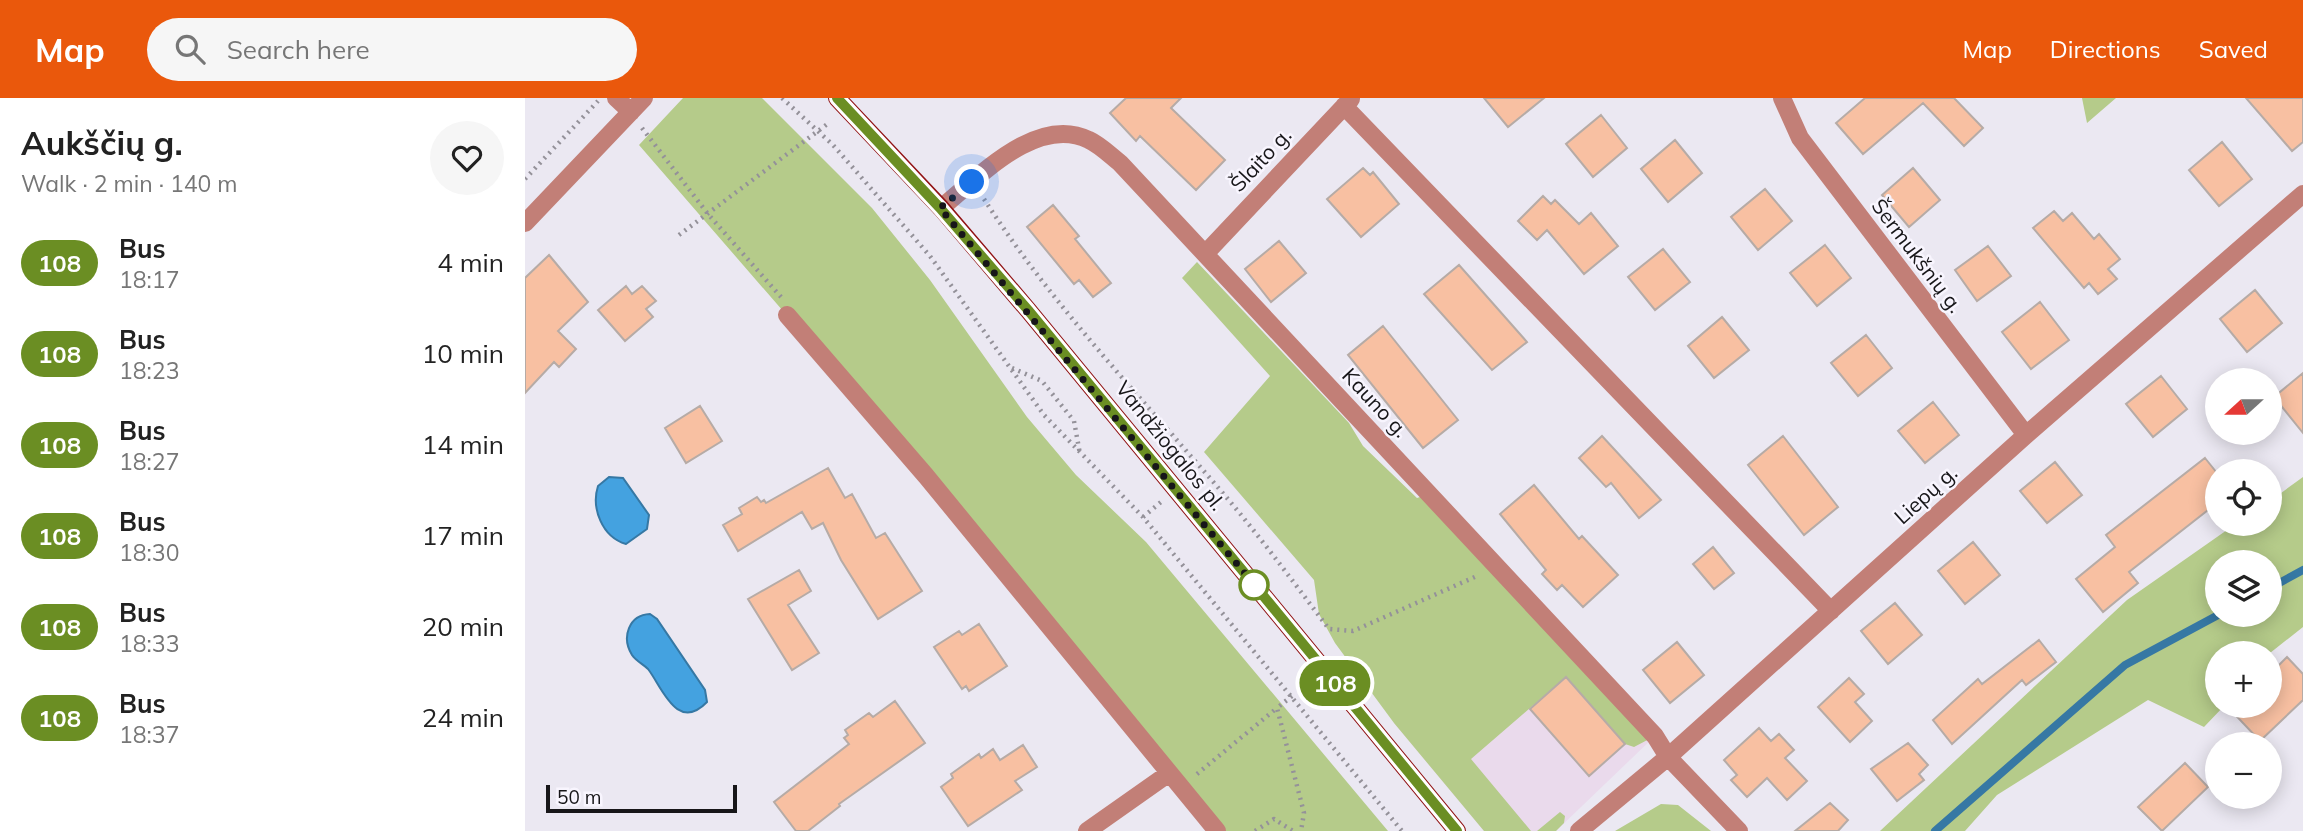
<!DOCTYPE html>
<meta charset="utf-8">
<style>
:root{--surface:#fff;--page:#f6f6f6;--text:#222;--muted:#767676;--accent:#ea580c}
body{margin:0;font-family:Mulish,sans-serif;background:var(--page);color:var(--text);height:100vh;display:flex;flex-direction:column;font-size:26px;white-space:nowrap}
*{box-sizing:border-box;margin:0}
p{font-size:23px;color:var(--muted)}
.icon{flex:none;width:38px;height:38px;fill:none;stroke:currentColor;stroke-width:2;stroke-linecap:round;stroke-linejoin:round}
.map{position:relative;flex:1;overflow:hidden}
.details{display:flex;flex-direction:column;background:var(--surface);width:525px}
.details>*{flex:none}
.badge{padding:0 14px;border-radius:23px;font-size:24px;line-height:46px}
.needle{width:46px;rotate:249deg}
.fabs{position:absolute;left:1680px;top:270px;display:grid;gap:14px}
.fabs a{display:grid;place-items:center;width:77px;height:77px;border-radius:50%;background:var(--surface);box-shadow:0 4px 18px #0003;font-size:35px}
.scale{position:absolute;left:21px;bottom:18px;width:191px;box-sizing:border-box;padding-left:7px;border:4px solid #171619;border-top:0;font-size:19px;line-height:24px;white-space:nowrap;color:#171619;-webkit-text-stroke:5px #f8f5fe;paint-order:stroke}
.you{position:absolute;width:35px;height:35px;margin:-18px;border:5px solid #fff;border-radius:50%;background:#1a73e8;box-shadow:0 0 0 10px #1a73e833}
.map>.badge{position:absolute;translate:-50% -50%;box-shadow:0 0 0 4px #fff}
.round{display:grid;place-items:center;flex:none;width:74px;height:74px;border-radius:37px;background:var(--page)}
.summary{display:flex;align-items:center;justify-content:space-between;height:119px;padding:0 21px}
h1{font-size:33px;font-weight:700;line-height:52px}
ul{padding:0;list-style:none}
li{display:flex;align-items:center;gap:21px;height:91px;padding:0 21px}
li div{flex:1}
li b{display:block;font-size:26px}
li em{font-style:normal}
li .badge{min-width:77px;font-weight:700;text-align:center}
header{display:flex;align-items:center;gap:42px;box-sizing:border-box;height:98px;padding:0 35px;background:var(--accent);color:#fff}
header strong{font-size:33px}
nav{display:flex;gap:38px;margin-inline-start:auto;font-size:24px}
.search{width:490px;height:63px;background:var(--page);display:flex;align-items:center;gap:18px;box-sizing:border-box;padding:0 24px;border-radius:38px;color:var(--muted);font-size:26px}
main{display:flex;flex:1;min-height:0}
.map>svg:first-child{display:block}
.commercial{fill:#eadaec}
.green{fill:#b5cb8a;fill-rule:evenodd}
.water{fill:#44a2e0;stroke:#3678a4;stroke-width:2}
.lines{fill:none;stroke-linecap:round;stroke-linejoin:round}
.stream{stroke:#3678a4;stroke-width:8}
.building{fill:#f8c0a2;stroke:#b6aba6;stroke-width:2}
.path{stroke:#949199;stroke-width:4.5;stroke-dasharray:2 5;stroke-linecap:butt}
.minor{stroke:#c27f77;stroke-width:18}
.major{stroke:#911315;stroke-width:18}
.line-casing{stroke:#fff;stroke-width:16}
.line{stroke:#6b8e23;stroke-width:10}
.walk{stroke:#171619;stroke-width:7;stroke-dasharray:0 12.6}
.stop-dot{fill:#fff;stroke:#6b8e23;stroke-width:3.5}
.labels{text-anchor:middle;stroke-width:5;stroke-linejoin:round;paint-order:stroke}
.street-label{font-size:21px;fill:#171619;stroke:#f8f5fe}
</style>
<header>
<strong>Map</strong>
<div class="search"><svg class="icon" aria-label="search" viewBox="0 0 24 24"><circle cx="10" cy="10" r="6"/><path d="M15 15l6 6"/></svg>Search here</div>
<nav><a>Map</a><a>Directions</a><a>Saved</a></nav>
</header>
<main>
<section class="details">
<div class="summary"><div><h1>Aukščių g.</h1><p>Walk · 2 min · 140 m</p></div><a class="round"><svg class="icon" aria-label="heart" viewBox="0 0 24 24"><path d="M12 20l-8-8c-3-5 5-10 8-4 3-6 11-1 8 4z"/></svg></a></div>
<ul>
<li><span class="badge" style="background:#6b8e23;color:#fff">108</span><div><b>Bus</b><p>18:17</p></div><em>4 min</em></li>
<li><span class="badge" style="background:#6b8e23;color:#fff">108</span><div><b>Bus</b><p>18:23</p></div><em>10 min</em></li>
<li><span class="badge" style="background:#6b8e23;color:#fff">108</span><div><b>Bus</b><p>18:27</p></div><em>14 min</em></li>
<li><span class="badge" style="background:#6b8e23;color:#fff">108</span><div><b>Bus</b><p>18:30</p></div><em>17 min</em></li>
<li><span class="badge" style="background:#6b8e23;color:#fff">108</span><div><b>Bus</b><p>18:33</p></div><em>20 min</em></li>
<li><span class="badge" style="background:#6b8e23;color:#fff">108</span><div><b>Bus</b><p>18:37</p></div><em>24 min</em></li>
</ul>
</section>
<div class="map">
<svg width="1778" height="733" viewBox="0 0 1778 733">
<rect width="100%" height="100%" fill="#ebe8f2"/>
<path class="commercial" d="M 965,495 L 1130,638 L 1031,733 L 959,733 L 869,625 L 885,627 Z"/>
<path class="green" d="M 158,0 L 237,0 L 347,110 L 405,182 L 502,319 L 551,377 L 621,444 L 863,733 L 692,733 L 401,378 L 114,47 Z
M 1557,0 L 1591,0 L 1562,25 Z
M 672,164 L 824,325 L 838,348 L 892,400 L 904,396 L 1130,638 L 1109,649 L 1100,646 L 1041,579 L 946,661 L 1006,733 L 959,733 L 869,625 L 810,545 L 794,516 L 789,482 L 679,354 L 745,278 L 657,180 Z
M 1778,379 L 1778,529 L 1745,555 L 1692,555 L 1692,607 L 1700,607 L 1679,629 L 1623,602 L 1472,697 L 1440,733 L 1355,733 L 1602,502 L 1712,425 L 1745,425 L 1745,403 ZM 1692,464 L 1745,464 L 1745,516 L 1692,516 Z
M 1136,706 L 1153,707 L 1186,733 L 1090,733 Z
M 1035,714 L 1040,718 L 1039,725 L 1031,733 L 1012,733 Z"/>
<path class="water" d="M 84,379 L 98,380 L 124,417 L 122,431 L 101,446 C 77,439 66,410 73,388 Z
M 125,516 L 132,521 L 180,592 L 182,604 C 152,635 137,589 123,571 C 118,566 111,563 107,557 C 96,539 104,517 125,516 Z"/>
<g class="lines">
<path class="stream" d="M 1745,490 L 1778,472
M 1410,733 L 1600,567 L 1695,516"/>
</g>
<path class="building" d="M 601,0 L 656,0 L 646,10 L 700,62 L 671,92 L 615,38 L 611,43 L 585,15 Z
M 959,0 L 1019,0 L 983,29 Z
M 1340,0 L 1429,0 L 1458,30 L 1439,48 L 1398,5 L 1338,56 L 1311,25 Z
M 1721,0 L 1778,0 L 1778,44 L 1767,53 Z
M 1076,17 L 1102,50 L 1068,79 L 1041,46 Z
M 1150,42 L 1177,75 L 1143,104 L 1116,71 Z
M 1697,44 L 1727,81 L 1694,108 L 1664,72 Z
M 838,70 L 845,77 L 848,74 L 874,106 L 836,139 L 802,101 Z
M 1388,70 L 1415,102 L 1384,129 L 1357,97 Z
M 1240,91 L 1267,123 L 1233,152 L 1206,119 Z
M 1018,98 L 1026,106 L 1030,102 L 1054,126 L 1066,115 L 1093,148 L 1059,176 L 1022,132 L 1012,142 L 993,123 Z
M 528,107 L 554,138 L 550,141 L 586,185 L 568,199 L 554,182 L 549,186 L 502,129 Z
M 1529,113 L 1538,123 L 1547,115 L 1569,141 L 1574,136 L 1595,161 L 1583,171 L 1592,181 L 1573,196 L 1564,185 L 1559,190 L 1508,130 Z
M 754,143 L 781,175 L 746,204 L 720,171 Z
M 1300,147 L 1326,180 L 1292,208 L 1265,175 Z
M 1463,148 L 1486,178 L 1452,203 L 1430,172 Z
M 1138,151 L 1165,184 L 1130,212 L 1103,179 Z
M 24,157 L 63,204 L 33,233 L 51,251 L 34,269 L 29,264 L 0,295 L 0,180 Z
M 934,167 L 1002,244 L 967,272 L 899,196 Z
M 101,188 L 107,196 L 117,188 L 131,203 L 121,211 L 128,219 L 100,243 L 73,212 Z
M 1730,192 L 1757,225 L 1722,254 L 1695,221 Z
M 1515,204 L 1544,242 L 1506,271 L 1477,234 Z
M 1197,219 L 1224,252 L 1189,280 L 1163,248 Z
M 858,228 L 933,322 L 898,350 L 823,257 Z
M 1341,237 L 1367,270 L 1333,298 L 1306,265 Z
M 1778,275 L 1778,335 L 1749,299 Z
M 1636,278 L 1662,311 L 1628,339 L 1601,306 Z
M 1408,304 L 1434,337 L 1400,365 L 1373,333 Z
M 175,308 L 197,343 L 161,365 L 140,330 Z
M 1077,338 L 1136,402 L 1114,420 L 1086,385 L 1081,389 L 1054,360 Z
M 1258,338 L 1313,409 L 1279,437 L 1223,367 Z
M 1680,360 L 1692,375 L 1692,405 L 1604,474 L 1613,485 L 1578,514 L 1551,481 L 1590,449 L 1581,437 Z
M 1530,364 L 1557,397 L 1522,425 L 1495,393 Z
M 303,370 L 320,400 L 327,396 L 351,440 L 360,435 L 397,493 L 353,521 L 316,462 L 298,425 L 287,431 L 277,414 L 213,453 L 198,427 L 217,416 L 214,410 L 232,399 L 236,404 L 239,402 L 241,405 Z
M 1009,387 L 1054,441 L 1057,438 L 1093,477 L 1058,509 L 1037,487 L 1032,492 L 1017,476 L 1021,472 L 975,416 Z
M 1448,444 L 1475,477 L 1440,506 L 1413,473 Z
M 1188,449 L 1209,475 L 1189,491 L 1168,466 Z
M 274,472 L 286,493 L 263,507 L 294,555 L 267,572 L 223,501 Z
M 1370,505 L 1397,537 L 1363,566 L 1336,533 Z
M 454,526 L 482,568 L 444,593 L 441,588 L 437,591 L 409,549 L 434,533 L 437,537 Z
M 1514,542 L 1531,564 L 1501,587 L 1497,582 L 1427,646 L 1408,622 L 1453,581 L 1457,586 Z
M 1152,544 L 1179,577 L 1145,605 L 1118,572 Z
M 1762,559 L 1778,576 L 1778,602 L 1735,643 L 1701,607 L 1745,607 L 1745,576 Z
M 1041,579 L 1100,646 L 1064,678 L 1005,611 Z
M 1324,580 L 1339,596 L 1330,604 L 1347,623 L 1325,644 L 1293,609 Z
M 370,603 L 400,645 L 314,706 L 315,708 L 283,733 L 271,733 L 249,704 L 324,646 L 319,640 L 323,637 L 320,632 L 344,615 L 348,619 Z
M 1234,630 L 1246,643 L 1254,636 L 1269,652 L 1260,660 L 1282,683 L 1262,702 L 1242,680 L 1222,699 L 1206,682 L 1212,677 L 1199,662 Z
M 1383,645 L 1403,667 L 1394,676 L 1399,682 L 1372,703 L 1346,671 Z
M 498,647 L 512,669 L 490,683 L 497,692 L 443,728 L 416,689 L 428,680 L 426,676 L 454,656 L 456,660 L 468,651 L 475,662 Z
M 1660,665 L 1683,689 L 1637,733 L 1613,709 Z
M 1305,705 L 1323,722 L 1313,733 L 1270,733 Z"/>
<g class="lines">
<path class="path" d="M 257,0 L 308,47 L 405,158 L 519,317 L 618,419 L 877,733
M 117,30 L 183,116 L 256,199
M 0,81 L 73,3
M 459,101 C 527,207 615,298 696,393 C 734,437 769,485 804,531 L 828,533 L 952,478
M 154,137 L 305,24
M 487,270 L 517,283 L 549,323 L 555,356
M 618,419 L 636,404
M 767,598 L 752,610 L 779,715 L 776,733
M 672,676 L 752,610
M 730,733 L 749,721 L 768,733"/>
<path class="minor" d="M 91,0 L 106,14
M 1257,0 L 1275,40 L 1501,337
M 819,8 L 1306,513
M 416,110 C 454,79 512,16 564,42 C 575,47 585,57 595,65 L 1130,638 L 1143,659 L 1214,733
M 0,125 L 119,0
M 680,156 L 826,1
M 262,217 L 401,378 L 692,733
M 562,733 L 643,676
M 1054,733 L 1143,659 L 1501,337 L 1778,96"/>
<path class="major" d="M 312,0 L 416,110 L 503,212 L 932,733"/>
</g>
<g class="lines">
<g class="line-casing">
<path id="line" d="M 312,0 L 415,110 L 503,212 L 932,733"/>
</g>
<use href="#line" class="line"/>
<path class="walk" d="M 447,84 L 415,110 L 732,490 L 729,487"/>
</g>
<circle class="stop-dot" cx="729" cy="487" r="14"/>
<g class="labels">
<g class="street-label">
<text transform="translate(736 62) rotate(-47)" y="7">Šlaito g.</text>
<text transform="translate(1392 158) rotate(53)" y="7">Šermukšnių g.</text>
<text transform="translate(850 305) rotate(47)" y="7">Kauno g.</text>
<text transform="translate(645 348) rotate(51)" y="7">Vandžiogalos pl.</text>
<text transform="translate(1401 397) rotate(-42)" y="7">Liepų g.</text>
</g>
</g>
</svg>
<div class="fabs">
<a><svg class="needle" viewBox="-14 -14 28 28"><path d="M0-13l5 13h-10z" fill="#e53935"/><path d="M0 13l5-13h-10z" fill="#767676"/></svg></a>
<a><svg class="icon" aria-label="locate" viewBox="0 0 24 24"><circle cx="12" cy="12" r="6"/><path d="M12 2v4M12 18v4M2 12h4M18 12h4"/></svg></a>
<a><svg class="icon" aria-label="layers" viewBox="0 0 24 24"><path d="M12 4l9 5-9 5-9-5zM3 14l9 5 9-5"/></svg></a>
<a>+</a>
<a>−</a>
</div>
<div class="scale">50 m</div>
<div class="you" style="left:447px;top:84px"></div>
<b class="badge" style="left:810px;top:585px;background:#6b8e23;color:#fff">108</b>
</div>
</main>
